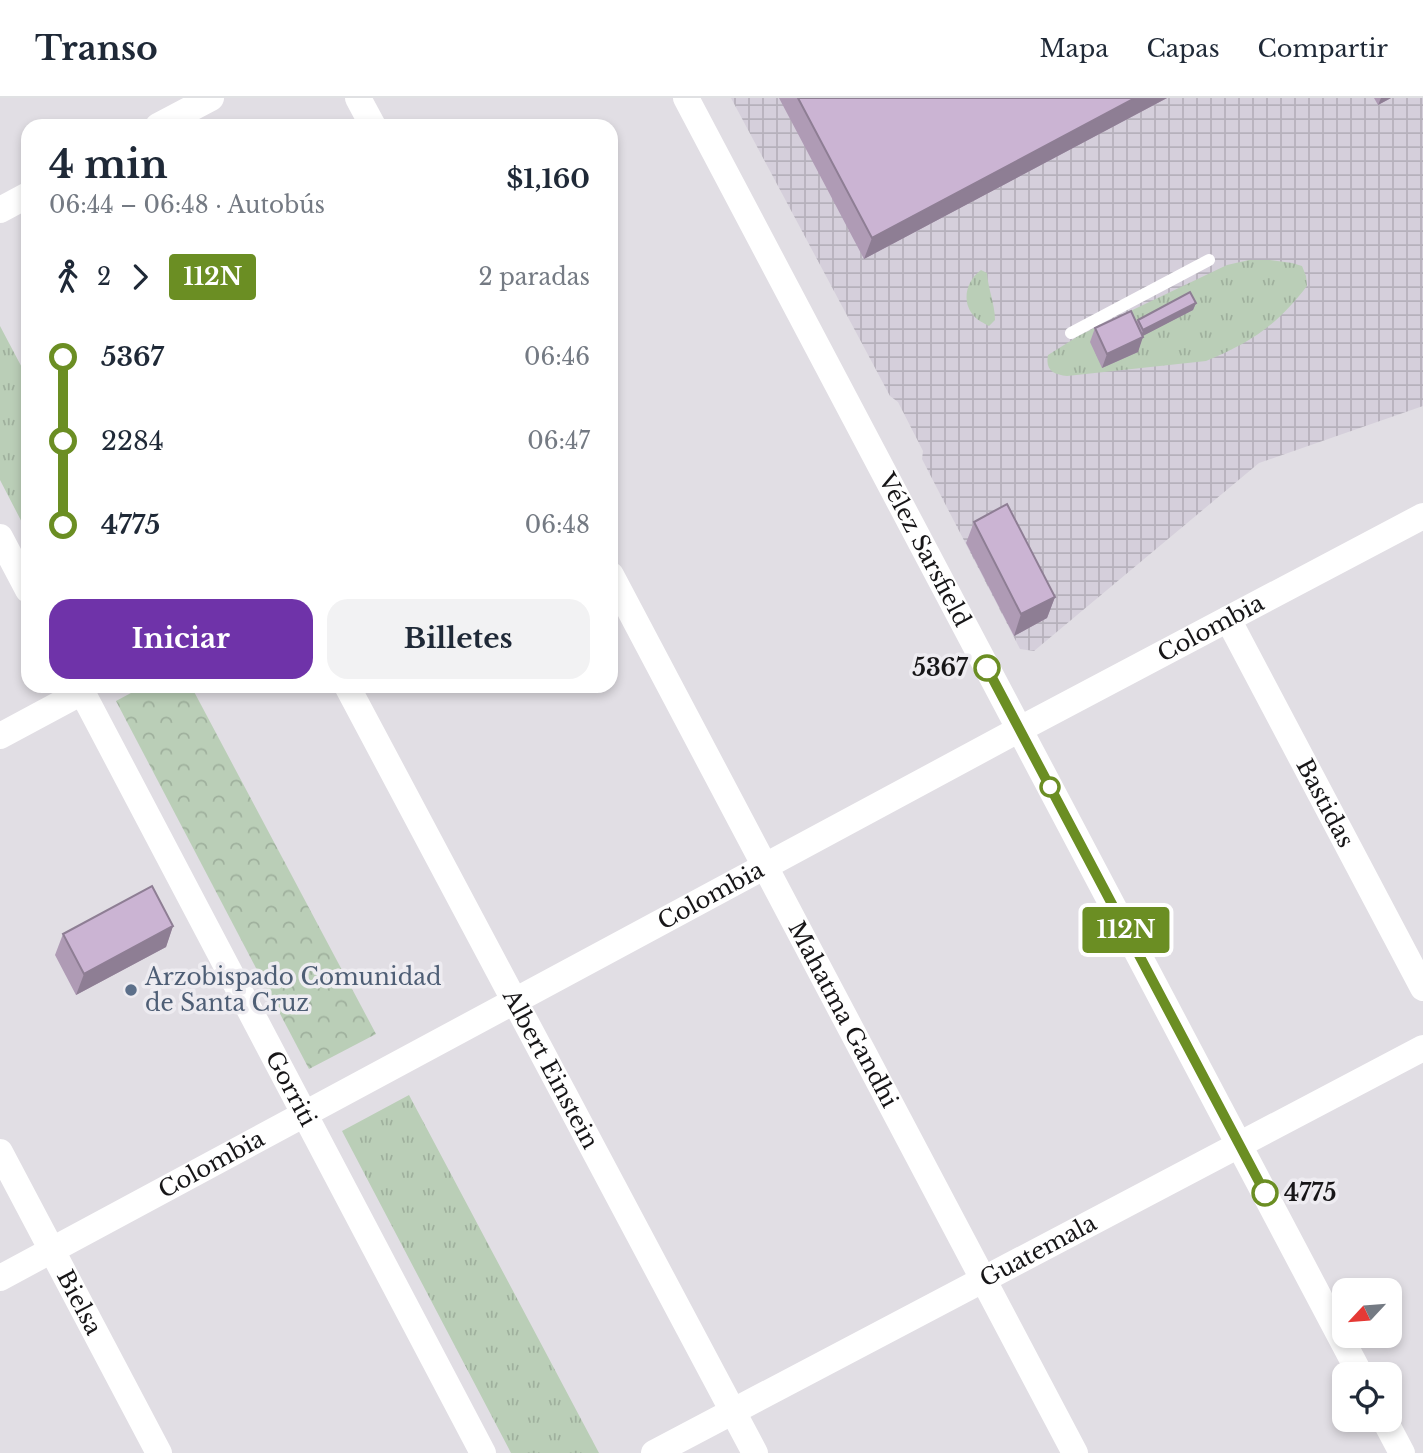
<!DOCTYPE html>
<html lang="es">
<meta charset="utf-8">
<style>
:root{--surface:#fff;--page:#f2f2f3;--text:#1f2937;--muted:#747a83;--line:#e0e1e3;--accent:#6f33a9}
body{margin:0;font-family:"Libre Baskerville",serif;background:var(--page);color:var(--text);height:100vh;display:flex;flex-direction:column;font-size:26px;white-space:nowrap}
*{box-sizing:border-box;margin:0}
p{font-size:23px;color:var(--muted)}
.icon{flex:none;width:38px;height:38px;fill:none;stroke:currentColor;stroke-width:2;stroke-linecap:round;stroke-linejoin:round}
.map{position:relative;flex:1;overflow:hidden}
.side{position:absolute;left:21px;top:21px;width:597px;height:574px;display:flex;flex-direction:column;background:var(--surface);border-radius:21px;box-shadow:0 4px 10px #0003}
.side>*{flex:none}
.badge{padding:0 14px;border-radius:5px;font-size:24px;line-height:46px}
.needle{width:46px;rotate:244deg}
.tools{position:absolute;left:1332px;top:1180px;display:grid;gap:14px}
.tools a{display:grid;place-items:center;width:70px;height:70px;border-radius:14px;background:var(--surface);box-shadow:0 4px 10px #0003;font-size:35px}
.map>.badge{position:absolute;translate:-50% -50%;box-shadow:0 0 0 4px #fff}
.legs{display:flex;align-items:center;gap:10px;height:77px;padding:0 28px;font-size:23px}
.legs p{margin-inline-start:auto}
.headline{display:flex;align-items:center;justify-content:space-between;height:119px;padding:0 28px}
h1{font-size:38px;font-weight:800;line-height:52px}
.button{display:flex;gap:14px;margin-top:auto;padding:14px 28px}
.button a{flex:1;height:80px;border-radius:21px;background:var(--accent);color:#fff;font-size:28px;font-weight:800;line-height:80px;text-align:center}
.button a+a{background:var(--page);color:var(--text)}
ul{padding:0 28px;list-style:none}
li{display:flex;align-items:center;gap:24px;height:84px;font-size:26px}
li i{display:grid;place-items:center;width:10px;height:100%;margin:0 9px;background:currentColor}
li i::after{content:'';width:18px;height:18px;margin:-9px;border:5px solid;border-radius:50%;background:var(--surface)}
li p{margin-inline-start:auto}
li:first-child i{background:linear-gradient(#0000 50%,currentColor 0)}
li:last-child i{background:linear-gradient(currentColor 50%,#0000 0)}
header{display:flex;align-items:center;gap:42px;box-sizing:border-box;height:98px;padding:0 35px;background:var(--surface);border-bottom:2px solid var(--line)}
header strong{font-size:33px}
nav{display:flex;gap:38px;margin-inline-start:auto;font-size:24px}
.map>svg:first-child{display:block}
.industrial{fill:url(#industrial-grid)}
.grass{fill:url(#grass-tufts)}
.park{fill:url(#park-crowns)}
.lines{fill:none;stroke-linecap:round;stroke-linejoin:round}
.service{stroke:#fff;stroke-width:12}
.minor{stroke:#fff;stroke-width:26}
.wall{fill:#af9bb5}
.shaded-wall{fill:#8e7e94}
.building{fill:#cbb4d3;stroke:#8e7e94;stroke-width:2}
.line-1-casing{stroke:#fff;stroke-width:16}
.line-1{stroke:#6b8e23;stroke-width:10}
.stop-1-dot{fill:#fff;stroke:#6b8e23;stroke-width:3.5}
.service-dot{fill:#5c6f8a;stroke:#eeecf1;stroke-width:2.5}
.labels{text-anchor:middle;stroke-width:7;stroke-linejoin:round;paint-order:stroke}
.street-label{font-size:23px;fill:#171618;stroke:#eeecf1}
.stop-label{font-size:23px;font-weight:bold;fill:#171618;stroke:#eeecf1;text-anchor:end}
.service-label{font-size:23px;fill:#4e5e75;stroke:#eeecf1;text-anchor:start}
</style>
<header>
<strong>Transo</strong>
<nav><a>Mapa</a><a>Capas</a><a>Compartir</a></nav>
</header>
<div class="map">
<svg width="1423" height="1355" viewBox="0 0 1423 1355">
<defs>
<pattern id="industrial-grid" width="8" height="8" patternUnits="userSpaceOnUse" patternTransform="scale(1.75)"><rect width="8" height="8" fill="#d5cfdb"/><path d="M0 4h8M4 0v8" fill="none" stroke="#b6b1bb"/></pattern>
<pattern id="grass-tufts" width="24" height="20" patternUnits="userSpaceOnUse" patternTransform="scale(1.75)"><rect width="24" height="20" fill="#baceb7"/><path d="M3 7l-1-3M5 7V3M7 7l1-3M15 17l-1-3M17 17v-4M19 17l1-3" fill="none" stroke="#9fb09d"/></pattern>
<pattern id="park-crowns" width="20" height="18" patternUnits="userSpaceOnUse" patternTransform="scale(1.75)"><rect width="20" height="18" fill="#baceb7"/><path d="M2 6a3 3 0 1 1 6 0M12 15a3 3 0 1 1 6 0" fill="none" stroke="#9fb09d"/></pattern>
</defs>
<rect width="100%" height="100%" fill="#e1dee4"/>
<path class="industrial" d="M 731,0 L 1423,0 L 1423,308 L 1259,365 L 1034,553 L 1020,551 L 922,361 L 923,353 L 898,304 L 890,298 Z"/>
<path class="grass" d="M 1249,162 L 1270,162 L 1292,165 L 1302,168 L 1306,178 L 1307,188 C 1277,227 1252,244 1206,263 L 1067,278 C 1054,276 1045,273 1048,257 L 1080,237 L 1227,167 Z
M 981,172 L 987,175 C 988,191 995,206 995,222 L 989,228 C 984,225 978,223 974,218 C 961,204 966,183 981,172 Z
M 0,228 L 28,281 L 28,436 L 0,382 Z
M 409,997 L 599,1355 L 511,1355 L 342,1033 Z"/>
<path class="park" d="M 144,588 L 191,588 L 376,936 L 309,971 L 116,603 Z"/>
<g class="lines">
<path class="service" d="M 1071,235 L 1209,162"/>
<g class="minor">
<path d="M 358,0 L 373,28"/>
<path id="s1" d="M 686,0 L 1360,1276"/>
<path d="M 158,28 L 211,0"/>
<path d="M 0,112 L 28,97"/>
<path d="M 0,439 L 28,492"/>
<path id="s2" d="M 611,477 L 1075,1355"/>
<path id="s3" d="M 1228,521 L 1423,890"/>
<path id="s4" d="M 79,588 L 483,1355"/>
<path id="s5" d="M 347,588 L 755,1355"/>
<path d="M 0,638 L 82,594"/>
<path id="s6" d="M 0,1054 L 159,1355"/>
<path id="s7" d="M 0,1180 L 1020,631 L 1423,418"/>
<path d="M 1384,1321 L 1402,1355"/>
<path id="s8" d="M 654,1355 L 1423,950"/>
</g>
</g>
<path class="wall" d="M 779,0 L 1167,0 L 864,161 Z
M 1374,0 L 1391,0 L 1378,7 Z
M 1196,205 L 1193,212 L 1142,238 L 1138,254 L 1102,270 L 1090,244 L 1095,230 L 1136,225 L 1138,222 Z
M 974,424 L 1055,499 L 1047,520 L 1014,538 L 966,445 Z
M 173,828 L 166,849 L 76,897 L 55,857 L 63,836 Z"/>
<path class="shaded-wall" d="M 1135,0 L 1167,0 L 864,161 L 872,140 Z
M 1381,0 L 1391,0 L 1378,7 Z
M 1196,205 L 1193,212 L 1141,239 L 1143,232 Z
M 1143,239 L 1138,254 L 1102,270 L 1107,256 Z
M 1055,499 L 1047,520 L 1014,538 L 1021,516 Z
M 173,828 L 166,849 L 76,897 L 84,876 Z"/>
<path class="building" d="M 798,0 L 1135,0 L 872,140 Z
M 1190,194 L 1196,205 L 1143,232 L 1138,222 Z
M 1131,213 L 1143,239 L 1107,256 L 1095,230 Z
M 1007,406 L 1055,499 L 1021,516 L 974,424 Z
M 152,788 L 173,828 L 84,876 L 63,836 Z"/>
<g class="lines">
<g class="line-1-casing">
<path id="line-1" d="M 987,570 L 1265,1095"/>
</g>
<use href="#line-1" class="line-1"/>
</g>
<g class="stop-1-dot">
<circle cx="987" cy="570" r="12"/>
<circle cx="1050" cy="689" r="9"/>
<circle cx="1265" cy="1095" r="12"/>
</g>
<circle class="service-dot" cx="131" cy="892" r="7"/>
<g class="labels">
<g class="street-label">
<text dy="8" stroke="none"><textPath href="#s1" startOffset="511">Vélez Sarsfield</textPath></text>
<text dy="8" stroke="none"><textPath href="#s7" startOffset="1374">Colombia</textPath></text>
<text dy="8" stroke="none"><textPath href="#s3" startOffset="208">Bastidas</textPath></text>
<text dy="8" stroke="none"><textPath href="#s7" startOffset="807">Colombia</textPath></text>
<text dy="8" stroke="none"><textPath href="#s2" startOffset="497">Mahatma Gandhi</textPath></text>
<text dy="8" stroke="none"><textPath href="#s5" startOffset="434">Albert Einstein</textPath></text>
<text dy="8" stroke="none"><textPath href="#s4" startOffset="455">Gorriti</textPath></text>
<text dy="8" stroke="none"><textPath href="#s7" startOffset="240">Colombia</textPath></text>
<text dy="8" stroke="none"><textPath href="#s8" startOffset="434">Guatemala</textPath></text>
<text dy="8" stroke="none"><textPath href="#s6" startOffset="170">Bielsa</textPath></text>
</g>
<g class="stop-label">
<text x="968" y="578">5367</text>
<text x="1284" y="1103" text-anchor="start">4775</text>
</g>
<g class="service-label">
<text x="145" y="887">Arzobispado Comunidad<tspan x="145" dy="26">de Santa Cruz</tspan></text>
</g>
</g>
</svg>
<div class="tools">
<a><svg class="needle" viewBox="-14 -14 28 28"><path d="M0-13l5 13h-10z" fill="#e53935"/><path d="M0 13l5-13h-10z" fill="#747a83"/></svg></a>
<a><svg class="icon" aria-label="locate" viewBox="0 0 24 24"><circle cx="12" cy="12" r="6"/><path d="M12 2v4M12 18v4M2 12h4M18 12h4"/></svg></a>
</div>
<b class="badge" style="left:1126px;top:832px;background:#6b8e23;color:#fff">112N</b>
<section class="side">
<div class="headline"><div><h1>4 min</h1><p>06:44 – 06:48 · Autobús</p></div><b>$1,160</b></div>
<div class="legs"><svg class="icon" aria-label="walk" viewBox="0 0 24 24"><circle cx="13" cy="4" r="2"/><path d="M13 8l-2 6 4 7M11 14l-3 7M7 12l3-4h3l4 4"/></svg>2<svg class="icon" aria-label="forward" viewBox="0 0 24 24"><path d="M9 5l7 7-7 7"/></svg><b class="badge" style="background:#6b8e23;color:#fff">112N</b><p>2 paradas</p></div>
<ul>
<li><i style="color:#6b8e23"></i><b>5367</b><p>06:46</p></li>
<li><i style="color:#6b8e23"></i><span>2284</span><p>06:47</p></li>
<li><i style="color:#6b8e23"></i><b>4775</b><p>06:48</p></li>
</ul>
<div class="button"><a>Iniciar</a><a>Billetes</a></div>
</section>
</div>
